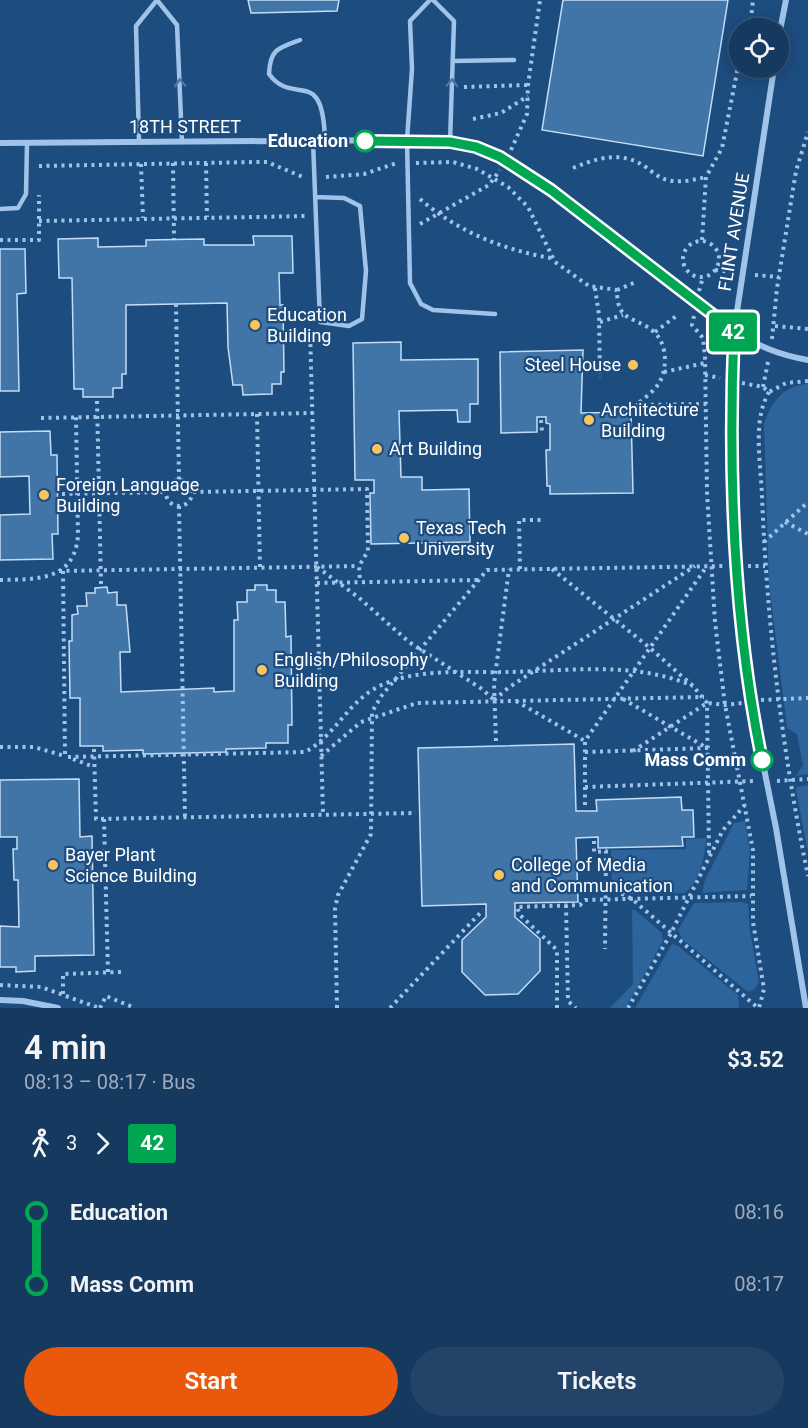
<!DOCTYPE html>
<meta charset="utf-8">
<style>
:root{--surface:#16395f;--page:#234468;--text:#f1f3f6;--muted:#9eacbd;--line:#355374;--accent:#ea580c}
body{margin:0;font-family:Roboto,sans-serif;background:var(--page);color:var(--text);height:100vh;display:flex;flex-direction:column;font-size:22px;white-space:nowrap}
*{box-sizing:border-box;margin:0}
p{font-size:20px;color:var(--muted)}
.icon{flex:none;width:33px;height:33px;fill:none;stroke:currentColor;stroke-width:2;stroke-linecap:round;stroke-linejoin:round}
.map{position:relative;height:1008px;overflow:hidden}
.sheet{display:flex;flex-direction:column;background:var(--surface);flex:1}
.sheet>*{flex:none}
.badge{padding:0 12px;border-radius:4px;font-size:21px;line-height:39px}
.fabs{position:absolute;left:729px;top:18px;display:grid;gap:12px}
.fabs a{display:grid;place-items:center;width:60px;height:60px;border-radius:50%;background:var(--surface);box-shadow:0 3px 15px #0003,0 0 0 2px var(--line);font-size:30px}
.map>.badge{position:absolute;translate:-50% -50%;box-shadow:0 0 0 3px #fff}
.legs{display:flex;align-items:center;gap:9px;height:66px;padding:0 24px;font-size:20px}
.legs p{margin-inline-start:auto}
.summary{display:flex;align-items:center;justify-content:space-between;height:102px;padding:0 24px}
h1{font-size:33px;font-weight:600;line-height:45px}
.cta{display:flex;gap:12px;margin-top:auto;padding:12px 24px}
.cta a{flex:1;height:69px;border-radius:36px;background:var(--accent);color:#fff;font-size:24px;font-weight:600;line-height:69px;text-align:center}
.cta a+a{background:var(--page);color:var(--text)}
ul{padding:0 24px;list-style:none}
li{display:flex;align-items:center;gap:21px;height:72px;font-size:22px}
li i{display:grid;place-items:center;width:9px;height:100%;margin:0 8px;background:currentColor}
li i::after{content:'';width:15px;height:15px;margin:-8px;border:4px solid;border-radius:50%;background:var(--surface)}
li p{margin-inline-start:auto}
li:first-child i{background:linear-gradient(#0000 50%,currentColor 0)}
li:last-child i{background:linear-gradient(currentColor 50%,#0000 0)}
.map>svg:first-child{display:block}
.green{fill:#2c649b}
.building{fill:#4174a7;stroke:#c4ddf7;stroke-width:1.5}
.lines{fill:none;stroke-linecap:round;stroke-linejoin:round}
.path{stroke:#a0c4e9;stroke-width:4;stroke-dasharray:3 4.5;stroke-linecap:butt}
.lane{stroke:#a0c4e9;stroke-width:4.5}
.street{stroke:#a0c4e9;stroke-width:6}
.oneway{stroke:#4b76a4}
.line-1-casing{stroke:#fff;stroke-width:14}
.line-1{stroke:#00a651;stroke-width:9}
.stop-1-dot{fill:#fff;stroke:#00a651;stroke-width:3}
.poi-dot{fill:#f9c45e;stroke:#1d4c7f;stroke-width:2}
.labels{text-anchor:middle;stroke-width:4.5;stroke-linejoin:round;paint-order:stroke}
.street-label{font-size:18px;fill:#fff;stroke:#1d4c7f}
.stop-label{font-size:18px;font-weight:bold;fill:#fff;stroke:#1d4c7f;text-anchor:end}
.poi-label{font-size:18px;fill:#fff;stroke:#1d4c7f;text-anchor:start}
</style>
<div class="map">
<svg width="808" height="1008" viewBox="0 0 808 1008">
<rect width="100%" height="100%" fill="#1d4c7f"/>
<path class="green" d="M 808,384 L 808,774 L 796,776 L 803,765 L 797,734 L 787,728 L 769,584 L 764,424 C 771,402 784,385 808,384 Z
M 808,785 L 808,853 L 796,790 L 797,787 Z
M 745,821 L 750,850 L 747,890 L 702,893 L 705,880 L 734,823 Z
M 706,838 C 706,855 699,883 685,893 L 629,894 L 612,880 L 611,850 L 686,849 L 686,839 Z
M 742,902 L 748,904 L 750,931 L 759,982 L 754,990 L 748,992 L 682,939 L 678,930 L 694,903 Z
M 632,910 L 635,910 L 662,933 L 663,941 L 626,1008 L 610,1008 L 633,984 Z
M 672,944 L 678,946 L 738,995 L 739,1008 L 635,1008 Z"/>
<path class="building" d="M 248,0 L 339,0 L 337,11 L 251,13 Z
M 563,0 L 728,0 L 703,156 L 542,130 Z
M 253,236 L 292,236 L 293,273 L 279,273 L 280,305 L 283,305 L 284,372 L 281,372 L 281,384 L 272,384 L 272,394 L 243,395 L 242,385 L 233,385 L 228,347 L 227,303 L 126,305 L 126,374 L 122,374 L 122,388 L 113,388 L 113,397 L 83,397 L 83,389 L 74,389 L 72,278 L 59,278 L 58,239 L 98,238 L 98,247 L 146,246 L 146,240 L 204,239 L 204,245 L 254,245 Z
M 0,249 L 25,249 L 26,293 L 17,294 L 19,391 L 0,391 Z
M 401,342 L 401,360 L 478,359 L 478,404 L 470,404 L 470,422 L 458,422 L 457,410 L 399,411 L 401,477 L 422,477 L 422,490 L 469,489 L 470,542 L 371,544 L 370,493 L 374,493 L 374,480 L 355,480 L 353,343 Z
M 583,350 L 581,413 L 631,412 L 633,493 L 550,494 L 550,486 L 547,486 L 546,450 L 550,450 L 550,424 L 546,423 L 546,417 L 537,417 L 537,432 L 501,433 L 500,352 Z
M 50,431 L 51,455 L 57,455 L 58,534 L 52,534 L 53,559 L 0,560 L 0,515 L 30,514 L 29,476 L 0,477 L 0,432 Z
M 255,585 L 267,585 L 267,590 L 276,590 L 276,602 L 285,602 L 286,637 L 291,636 L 292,725 L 288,725 L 288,743 L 266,743 L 266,748 L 226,749 L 226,752 L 143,754 L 143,750 L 103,751 L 103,746 L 80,746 L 80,698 L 70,698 L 69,641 L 72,641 L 72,615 L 78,614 L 77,606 L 87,606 L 86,593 L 95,593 L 95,588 L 107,587 L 108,593 L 117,592 L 117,605 L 126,605 L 130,652 L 120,652 L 121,692 L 214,688 L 214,692 L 234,691 L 234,620 L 238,620 L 237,602 L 247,602 L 247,590 L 255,590 Z
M 574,744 L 576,811 L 597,811 L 596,800 L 681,797 L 682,810 L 693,810 L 694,837 L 682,837 L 683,846 L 598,848 L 598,837 L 576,838 L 578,902 L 515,903 L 515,917 L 540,939 L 540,971 L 518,994 L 485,995 L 462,972 L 462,940 L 486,917 L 486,904 L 422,906 L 418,748 Z
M 79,779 L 80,837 L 92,836 L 94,955 L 35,956 L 35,971 L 16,972 L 16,967 L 0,967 L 0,926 L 19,927 L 18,880 L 14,880 L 13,849 L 17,849 L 17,837 L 0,837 L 0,780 Z"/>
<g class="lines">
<path class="path" d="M 750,28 L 753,0
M 464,87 L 528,85
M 473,119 L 501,113 L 528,96
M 511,150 L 527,114 L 528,85 L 540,0
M 173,163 L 174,239
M 206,163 L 207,217
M 416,163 L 453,162 L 477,169 L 508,187 L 528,207 L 555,262 L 589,286 L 617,290 C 617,324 635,315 654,332 C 668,344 668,372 657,386 C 652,393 643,399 636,405 L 706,404
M 141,164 L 143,218
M 39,166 L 256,162 L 267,162 L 303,177
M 573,168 C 595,159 618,151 641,164 C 648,168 656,176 664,179 C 678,184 693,180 706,177
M 326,177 L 364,174 L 397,163
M 420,199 C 457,231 503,250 551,258
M 39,221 L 307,216
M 420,224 L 489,185 L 500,170
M 0,240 L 39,240 L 39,195
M 702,240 L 706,177 L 722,148 L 740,57
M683 259a18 18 0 1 1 36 0a18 18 0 1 1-36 0Z
M 715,270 L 732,272
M 755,275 L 779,277
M 595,288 L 599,315 L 600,378
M 617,290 L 636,282
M 699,291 L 703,277
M 176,304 L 179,480
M 694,316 L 692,325 L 703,338 L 705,357 L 707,493 L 715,622 L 725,705 L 753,850 L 753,922 L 764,989 L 759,1008
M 600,322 L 623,315
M 775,326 L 808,329
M 310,329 L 323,814
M 655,332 L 679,314
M 772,339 L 777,288 L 796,171 L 808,132
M 664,372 L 705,363
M 705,375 L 720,378
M 742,383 L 763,387 L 769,392 L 786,383 L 808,381
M 763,387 L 768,362
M 769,392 C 752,421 761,464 762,496 C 767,624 782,750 808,876
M 97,401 L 101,584
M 257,414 L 260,568
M 41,418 L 313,413
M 541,420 L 542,431
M166 493a13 13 0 1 1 26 0a13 13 0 1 1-26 0Z
M 193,492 L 367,489 L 368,551 L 359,566 L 360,582
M 62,494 L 166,492
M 179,506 L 185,817
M 785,522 L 808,534
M 764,542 L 808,502
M 748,566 L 765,566
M 317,567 L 358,597 L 409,642 L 482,689 L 493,699
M 520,569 L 519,520 L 544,520
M 552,569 L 650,648 L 693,686 L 707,703 L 709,854
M 59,571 L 359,566
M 63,571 L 65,756
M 0,580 C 35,579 74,582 78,536 L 76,417
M 317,583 L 478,580
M 623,699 L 707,748
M 494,700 L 508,688 L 695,566
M 761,700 L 808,698
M 516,701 L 585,741
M 496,741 L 494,684 L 509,569
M 0,747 L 34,747 L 65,756
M 94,749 L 96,819 L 416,813
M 633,751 L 707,703 L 725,705 L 742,703
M 585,752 L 708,748
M 321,756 L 361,722 L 417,703 L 704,697
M 68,757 L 305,752 C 337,735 349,698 384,684 C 421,668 467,673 507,672 C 567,671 636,661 693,686
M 73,759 L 94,767
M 777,781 L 808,779
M 585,787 L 755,781
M 585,805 L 585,741 L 707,566
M 104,819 L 108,973
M 594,841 L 594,852 L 606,851 L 605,949
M 608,887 L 632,899 L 758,1008
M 566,905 L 568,1001 L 576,1008
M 0,985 L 41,987 L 99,1008
M 63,994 L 63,974 L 121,972
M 100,1008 L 106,996 L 135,1008
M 337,1008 L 335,909 L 338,895 L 371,834 L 372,712 L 382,695 L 487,570 L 725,566
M 390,1008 L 483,910
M 557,1008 L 557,950 L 520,915 L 517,907 L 580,905 L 585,900 L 751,896
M 628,1008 L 670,935 L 723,830 L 744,806"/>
<path class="lane" d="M 157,0 L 177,25 L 182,142
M 430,0 L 410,21 L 412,69 L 407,140 L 410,283 L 421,304 L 433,310 L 495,314
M 433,0 L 454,21 L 450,142
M 300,40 C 278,48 270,49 269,74 C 294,108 323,63 325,141
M 453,61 L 514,60
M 313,141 L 320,322 L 349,326 L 362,319 L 366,271 L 360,206 L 344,198 L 315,197
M 139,142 L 136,26 L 157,0
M 0,209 L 18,208 L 26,194 L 27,143"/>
<path class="street" d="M 778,41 L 786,0
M 774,68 L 734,331 L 731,382 L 734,536 L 743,643 L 754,719 L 776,828 L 806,1008
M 0,143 L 407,140 L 450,142 L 476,147 L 500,157 L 551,190 L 734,331 C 758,346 779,355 808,360
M 0,1000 L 23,1001 L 58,1008"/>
</g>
<defs><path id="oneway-chevron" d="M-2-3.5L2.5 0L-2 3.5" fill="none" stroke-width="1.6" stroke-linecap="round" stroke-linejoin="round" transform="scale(1.5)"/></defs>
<g class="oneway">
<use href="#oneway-chevron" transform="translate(180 83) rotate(-93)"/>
<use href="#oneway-chevron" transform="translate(452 83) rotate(-88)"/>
</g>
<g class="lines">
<g class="line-1-casing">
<path id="line-1" d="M 365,141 L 450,142 L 476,147 L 500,157 L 551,190 L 734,331 C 728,474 733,620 762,760"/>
</g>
<use href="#line-1" class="line-1"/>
</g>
<g class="stop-1-dot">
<circle cx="365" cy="141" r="10"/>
<circle cx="762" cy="760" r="10"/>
</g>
<g class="poi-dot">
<circle cx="255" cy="325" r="6"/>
<circle cx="633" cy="365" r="6"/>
<circle cx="589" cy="420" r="6"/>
<circle cx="377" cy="449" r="6"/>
<circle cx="44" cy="495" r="6"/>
<circle cx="404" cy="538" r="6"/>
<circle cx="262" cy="670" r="6"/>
<circle cx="53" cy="865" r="6"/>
<circle cx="499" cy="875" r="6"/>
</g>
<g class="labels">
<g class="street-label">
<text x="185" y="133">18TH STREET</text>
<text transform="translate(734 232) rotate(-81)" y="6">FLINT AVENUE</text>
</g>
<g class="stop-label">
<text x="348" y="147">Education</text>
<text x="746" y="766">Mass Comm</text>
</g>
<g class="poi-label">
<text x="267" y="321">Education<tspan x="267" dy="21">Building</tspan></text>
<text x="621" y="371" text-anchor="end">Steel House</text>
<text x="601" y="416">Architecture<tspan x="601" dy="21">Building</tspan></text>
<text x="389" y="455">Art Building</text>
<text x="56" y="491">Foreign Language<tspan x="56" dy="21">Building</tspan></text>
<text x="416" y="534">Texas Tech<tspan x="416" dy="21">University</tspan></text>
<text x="274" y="666">English/Philosophy<tspan x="274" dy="21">Building</tspan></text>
<text x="65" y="861">Bayer Plant<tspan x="65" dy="21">Science Building</tspan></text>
<text x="511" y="871">College of Media<tspan x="511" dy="21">and Communication</tspan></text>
</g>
</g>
</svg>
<div class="fabs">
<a><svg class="icon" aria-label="locate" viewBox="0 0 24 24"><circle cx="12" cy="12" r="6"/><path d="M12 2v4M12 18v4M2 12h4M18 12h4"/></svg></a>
</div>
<b class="badge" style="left:733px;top:332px;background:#00a651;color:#fff">42</b>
</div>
<section class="sheet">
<div class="summary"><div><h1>4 min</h1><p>08:13 – 08:17 · Bus</p></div><b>$3.52</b></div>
<div class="legs"><svg class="icon" aria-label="walk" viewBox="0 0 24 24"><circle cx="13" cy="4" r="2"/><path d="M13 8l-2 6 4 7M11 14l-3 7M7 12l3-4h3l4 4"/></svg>3<svg class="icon" aria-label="forward" viewBox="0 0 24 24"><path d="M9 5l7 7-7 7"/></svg><b class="badge" style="background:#00a651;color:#fff">42</b></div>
<ul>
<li><i style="color:#00a651"></i><b>Education</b><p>08:16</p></li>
<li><i style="color:#00a651"></i><b>Mass Comm</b><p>08:17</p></li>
</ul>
<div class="cta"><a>Start</a><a>Tickets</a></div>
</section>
